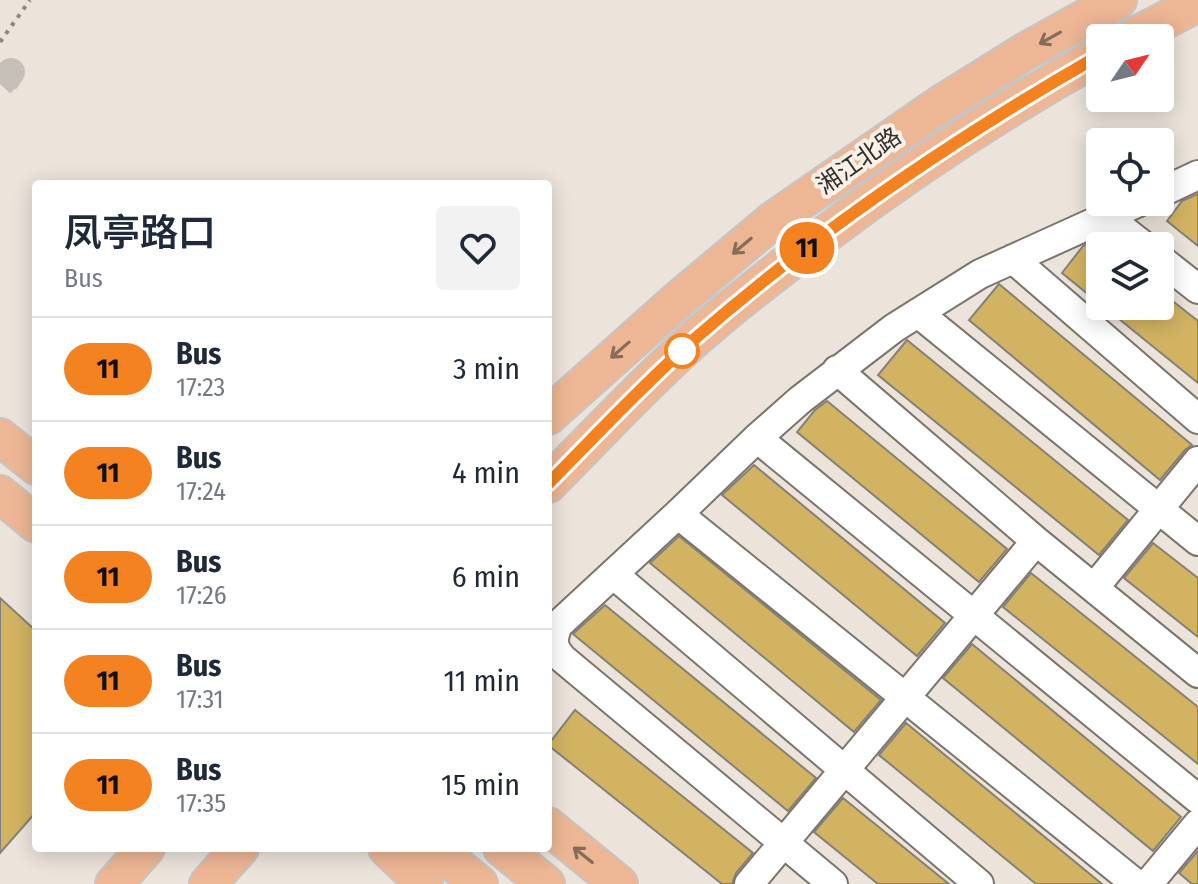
<!DOCTYPE html>
<meta charset="utf-8">
<style>
:root{--surface:#fff;--page:#f2f2f3;--text:#1f2937;--muted:#747a83;--line:#e0e1e3}
body{margin:0;font-family:"Fira Sans Condensed","Noto Sans SC",sans-serif;background:var(--page);color:var(--text);height:100vh;display:flex;flex-direction:column;font-size:30px;white-space:nowrap}
*{box-sizing:border-box;margin:0}
p{font-size:26px;color:var(--muted)}
.icon{flex:none;width:44px;height:44px;fill:none;stroke:currentColor;stroke-width:2;stroke-linecap:round;stroke-linejoin:round}
.map{position:relative;flex:1;overflow:hidden}
.side{position:absolute;left:32px;top:180px;width:520px;height:672px;display:flex;flex-direction:column;background:var(--surface);border-radius:8px;box-shadow:0 4px 20px #0003}
.side>*{flex:none}
.badge{padding:0 16px;border-radius:26px;font-size:28px;line-height:52px}
.needle{width:52px;rotate:55deg}
.buttons{position:absolute;left:1086px;top:24px;display:grid;gap:16px}
.buttons a{display:grid;place-items:center;width:88px;height:88px;border-radius:8px;background:var(--surface);box-shadow:0 4px 20px #0003;font-size:40px}
.map>.badge{position:absolute;translate:-50% -50%;box-shadow:0 0 0 4px #fff}
.round{display:grid;place-items:center;flex:none;width:84px;height:84px;border-radius:8px;background:var(--page)}
.headline{display:flex;align-items:center;justify-content:space-between;height:136px;padding:0 32px}
h1{font-size:38px;font-weight:600;line-height:60px}
ul{padding:0;list-style:none}
li{display:flex;align-items:center;gap:24px;height:104px;padding:0 32px;border-top:2px solid var(--line)}
li div{flex:1}
li b{display:block;font-size:30px}
li em{font-style:normal}
li .badge{min-width:88px;font-weight:700;text-align:center}
.map>svg:first-child{display:block}
.building{fill:#d1b362;stroke:#848177;stroke-width:2}
.lines{fill:none;stroke-linecap:round;stroke-linejoin:round}
.minor-tunnel{stroke:#c7c0b8;stroke-width:28;stroke-dasharray:28 14;stroke-linecap:butt}
.minor-casing{stroke:#7c756e;stroke-width:32}
.major-casing{stroke:#c6c5c4;stroke-width:40}
.path{stroke:#8e8882;stroke-width:4;stroke-dasharray:4 6;stroke-linecap:butt}
.minor{stroke:#fff;stroke-width:28}
.major{stroke:#edb694;stroke-width:36}
.oneway{stroke:#866c5b}
.line-casing{stroke:#fff;stroke-width:18}
.line{stroke:#f58220;stroke-width:12}
.stop-dot{fill:#fff;stroke:#f58220;stroke-width:4}
.labels{text-anchor:middle;stroke-width:8;stroke-linejoin:round;paint-order:stroke}
.street-label{font-size:24px;fill:#322f2c;stroke:#f9f1e8}
</style>
<div class="map">
<svg width="1198" height="884" viewBox="0 0 1198 884">
<rect width="100%" height="100%" fill="#ece4db"/>
<path class="building" d="M 1198,194 L 1198,246 L 1167,221 L 1182,201 Z
M 1100,238 L 1100,304 L 1062,273 L 1083,246 Z
M 999,284 L 1192,445 L 1185,450 L 1160,480 L 969,320 Z
M 1160,291 L 1198,321 L 1198,383 L 1103,306 L 1160,306 Z
M 907,340 L 1128,520 L 1099,555 L 878,375 Z
M 827,401 L 1007,549 L 979,582 L 797,432 L 815,410 Z
M 754,465 L 945,623 L 917,656 L 722,495 Z
M 679,536 L 881,700 L 854,732 L 650,563 Z
M 1153,543 L 1198,578 L 1198,637 L 1124,578 Z
M 1031,573 L 1198,707 L 1198,764 L 1003,607 Z
M 0,598 L 36,631 L 36,812 L 0,853 Z
M 605,605 L 816,778 L 788,811 L 573,634 Z
M 972,644 L 1181,817 L 1153,851 L 943,678 Z
M 575,710 L 753,853 L 736,873 L 732,884 L 722,884 L 548,745 Z
M 906,723 L 1102,884 L 1036,884 L 879,755 Z
M 843,798 L 949,884 L 878,884 L 814,832 Z
M 1198,851 L 1198,884 L 1192,884 L 1179,873 Z"/>
<g class="lines">
<path class="minor-tunnel" d="M 0,84 L 11,72 L 0,88"/>
<g class="minor-casing">
<path id="minor" d="M 1160,193 L 1198,175
M 1107,217 L 1144,246
M 1013,259 L 1198,419
M 1160,259 L 1198,289
M 918,313 L 1198,541
M 837,370 L 1036,541 L 1198,673
M 757,438 L 1198,799
M 678,514 L 1136,884
M 613,574 L 979,884
M 1094,588 L 1198,461
M 749,884 L 1036,541
M 833,884 L 563,659 C 552,647 552,640 558,625 L 678,514 L 757,438 L 800,400 L 894,328 L 980,274 L 1139,202
M 1148,884 L 1198,824"/>
</g>
<g class="major-casing">
<path id="major" d="M 1131,38 L 1198,3
M 548,416 L 679,299 L 772,221 L 941,104 L 1026,51 L 1118,0
M 0,437 L 36,466
M 548,484 C 595,437 640,388 690,343 C 721,315 754,289 788,263 C 886,186 991,116 1100,55
M 0,494 L 36,524
M 548,826 L 619,884
M 387,848 L 424,884
M 435,848 L 479,884
M 502,848 L 546,884
M 114,884 L 146,848
M 208,884 L 240,848"/>
</g>
<path class="path" d="M 0,42 L 30,0"/>
<use href="#minor" class="minor"/>
<use href="#major" class="major"/>
</g>
<defs><path id="oneway-shaft" d="M-6 0H5M1.5-3L5.5 0L1.5 3" fill="none" stroke-width="1.6" stroke-linecap="round" stroke-linejoin="round" transform="scale(2)"/></defs>
<g class="oneway">
<use href="#oneway-shaft" transform="translate(1050 38) rotate(151)"/>
<use href="#oneway-shaft" transform="translate(742 246) rotate(140)"/>
<use href="#oneway-shaft" transform="translate(620 350) rotate(139)"/>
<use href="#oneway-shaft" transform="translate(583 855) rotate(-141)"/>
</g>
<g class="lines">
<g class="line-casing">
<path id="line" d="M 548,484 C 595,436 641,387 691,342 C 816,232 955,138 1100,55"/>
</g>
<use href="#line" class="line"/>
</g>
<circle class="stop-dot" cx="682" cy="351" r="16"/>
<g class="labels">
<g class="street-label">
<text transform="translate(859 161) rotate(-35)" y="8">湘江北路</text>
</g>
</g>
</svg>
<div class="buttons">
<a><svg class="needle" viewBox="-14 -14 28 28"><path d="M0-13l5 13h-10z" fill="#e53935"/><path d="M0 13l5-13h-10z" fill="#747a83"/></svg></a>
<a><svg class="icon" aria-label="locate" viewBox="0 0 24 24"><circle cx="12" cy="12" r="6"/><path d="M12 2v4M12 18v4M2 12h4M18 12h4"/></svg></a>
<a><svg class="icon" aria-label="layers" viewBox="0 0 24 24"><path d="M12 4l9 5-9 5-9-5zM3 14l9 5 9-5"/></svg></a>
</div>
<b class="badge" style="left:807px;top:248px;background:#f58220;color:#111">11</b>
<section class="side">
<div class="headline"><div><h1>凤亭路口</h1><p>Bus</p></div><a class="round"><svg class="icon" aria-label="heart" viewBox="0 0 24 24"><path d="M12 20l-8-8c-3-5 5-10 8-4 3-6 11-1 8 4z"/></svg></a></div>
<ul>
<li><span class="badge" style="background:#f58220;color:#111">11</span><div><b>Bus</b><p>17:23</p></div><em>3 min</em></li>
<li><span class="badge" style="background:#f58220;color:#111">11</span><div><b>Bus</b><p>17:24</p></div><em>4 min</em></li>
<li><span class="badge" style="background:#f58220;color:#111">11</span><div><b>Bus</b><p>17:26</p></div><em>6 min</em></li>
<li><span class="badge" style="background:#f58220;color:#111">11</span><div><b>Bus</b><p>17:31</p></div><em>11 min</em></li>
<li><span class="badge" style="background:#f58220;color:#111">11</span><div><b>Bus</b><p>17:35</p></div><em>15 min</em></li>
</ul>
</section>
</div>
